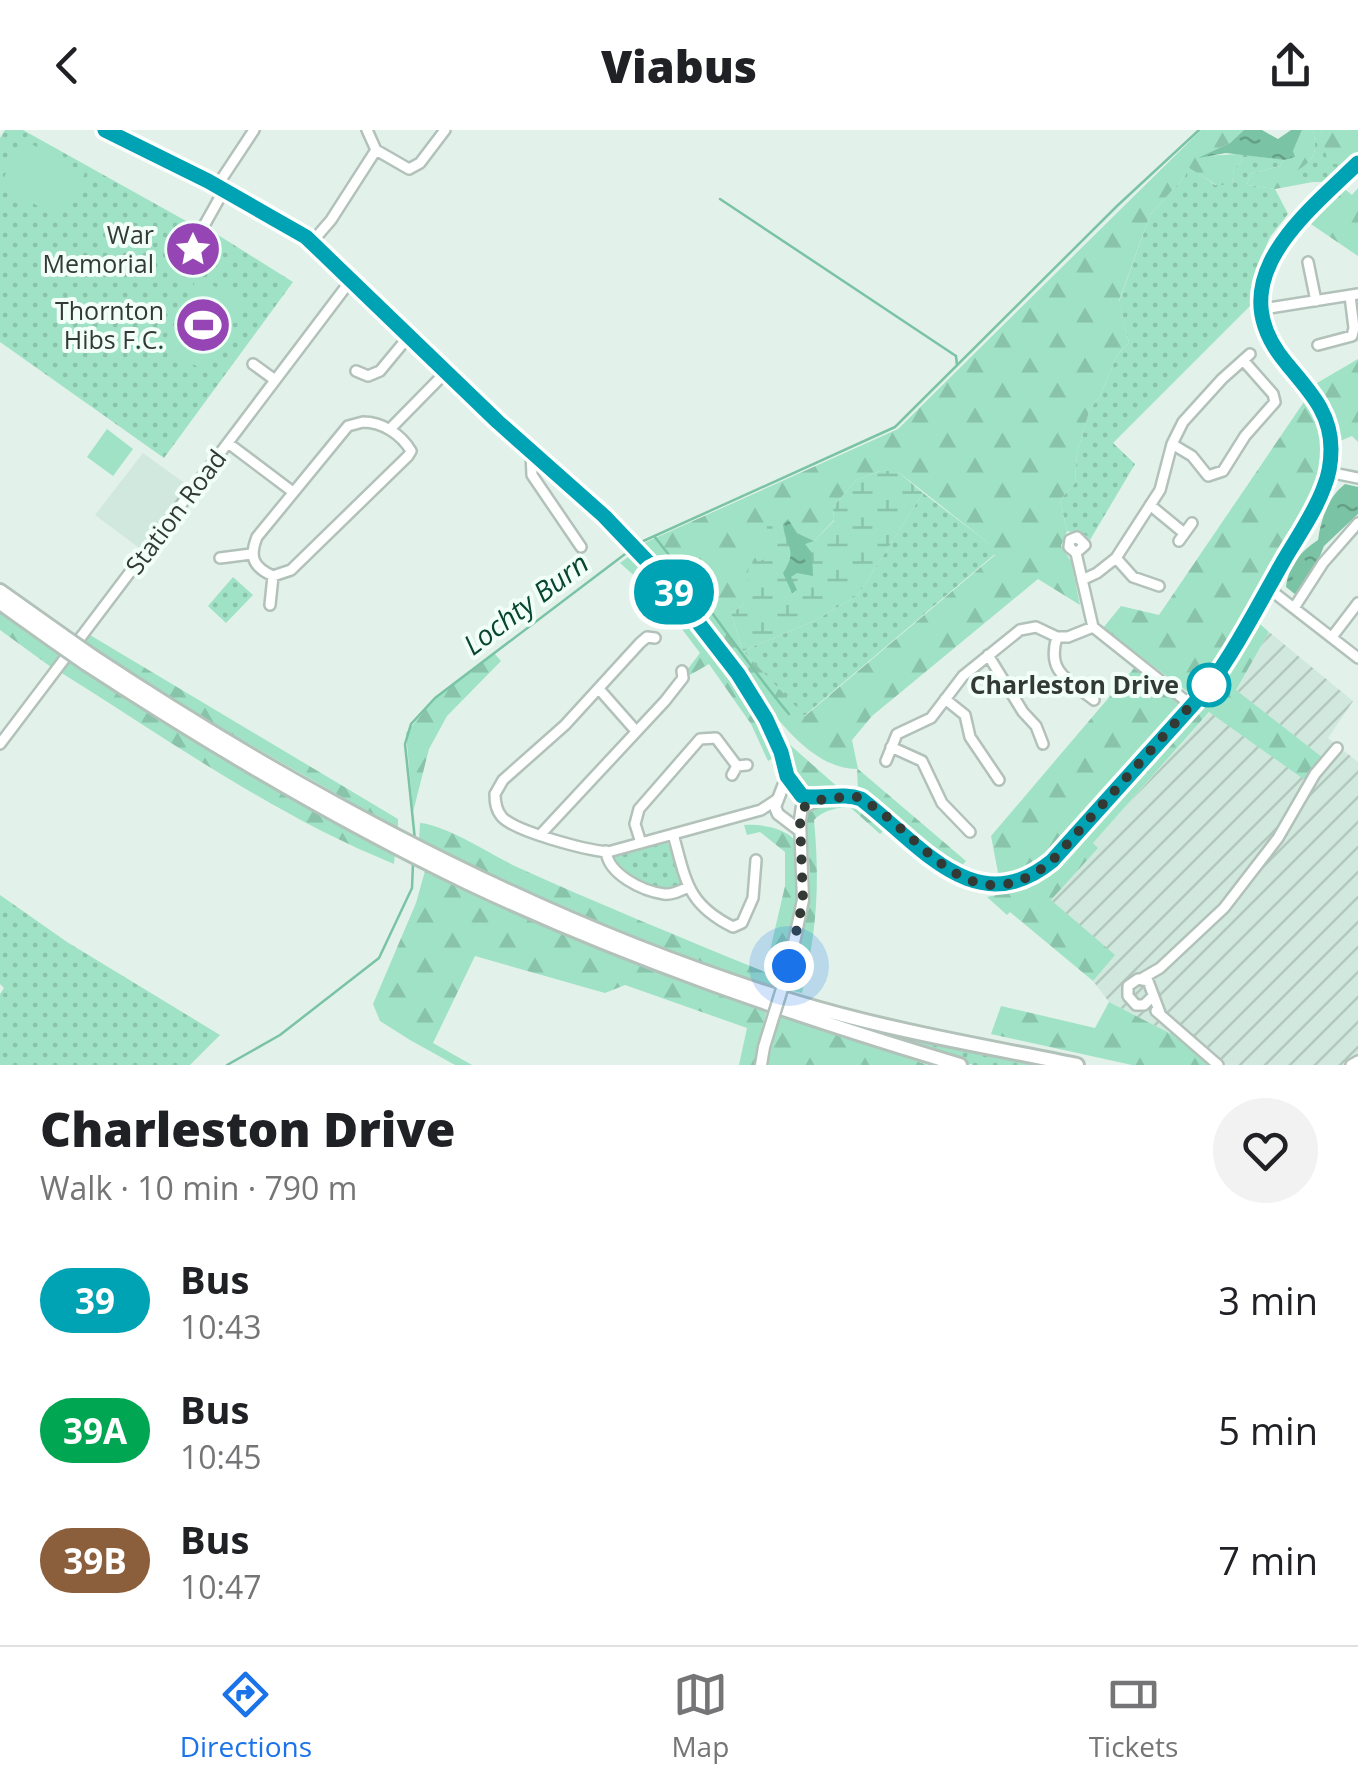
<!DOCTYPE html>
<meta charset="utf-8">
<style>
:root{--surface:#fff;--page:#f2f2f2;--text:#202124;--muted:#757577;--line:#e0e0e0;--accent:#1a73e8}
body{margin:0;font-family:"Open Sans",sans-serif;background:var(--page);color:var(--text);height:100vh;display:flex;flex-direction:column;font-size:38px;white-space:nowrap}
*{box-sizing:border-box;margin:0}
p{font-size:32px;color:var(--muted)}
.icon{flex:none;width:55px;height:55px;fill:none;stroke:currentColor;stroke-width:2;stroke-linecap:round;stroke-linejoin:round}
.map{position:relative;height:935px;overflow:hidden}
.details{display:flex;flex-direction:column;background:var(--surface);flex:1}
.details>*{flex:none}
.badge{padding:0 20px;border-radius:32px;font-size:35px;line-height:65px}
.you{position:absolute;width:50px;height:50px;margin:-25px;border:8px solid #fff;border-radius:50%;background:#1a73e8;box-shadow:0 0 0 15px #1a73e833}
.map>.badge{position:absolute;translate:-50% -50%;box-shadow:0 0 0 5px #fff}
.round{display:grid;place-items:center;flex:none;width:105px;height:105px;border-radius:52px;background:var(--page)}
.overview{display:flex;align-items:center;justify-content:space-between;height:170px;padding:0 40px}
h1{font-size:48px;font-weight:800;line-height:75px}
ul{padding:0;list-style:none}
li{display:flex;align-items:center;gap:30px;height:130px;padding:0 40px}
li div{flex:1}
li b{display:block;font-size:38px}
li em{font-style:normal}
li .badge{min-width:110px;font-weight:700;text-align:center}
header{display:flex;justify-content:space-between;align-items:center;height:130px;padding:0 40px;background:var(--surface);font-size:45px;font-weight:800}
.dock{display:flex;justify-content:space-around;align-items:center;height:140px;border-top:2px solid var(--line);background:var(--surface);font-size:28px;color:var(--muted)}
.dock a{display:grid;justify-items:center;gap:5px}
.dock .active{color:var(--accent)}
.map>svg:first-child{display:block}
.built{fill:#d0e8dd}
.industrial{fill:url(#industrial-furrows)}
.green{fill:url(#green-dots)}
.forest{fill:url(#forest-firs);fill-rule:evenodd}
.wetland{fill:url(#wetland-marsh)}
.pitch{fill:#9fe2c5}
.water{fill:url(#water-ripples)}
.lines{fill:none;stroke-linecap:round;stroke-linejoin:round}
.stream{stroke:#7ac3a4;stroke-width:2.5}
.minor-casing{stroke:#b2c2ba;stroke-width:14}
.major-casing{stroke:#b2c2ba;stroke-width:15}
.highway-casing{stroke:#b2c2ba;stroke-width:18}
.minor{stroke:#fff;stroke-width:9}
.major{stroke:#fff;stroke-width:10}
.highway{stroke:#fff;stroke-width:12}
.major-bridge-casing{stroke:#b2c2ba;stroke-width:15;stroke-linecap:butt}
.highway-bridge-casing{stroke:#b2c2ba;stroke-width:18;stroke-linecap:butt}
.major-bridge{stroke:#fff;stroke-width:10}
.highway-bridge{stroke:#fff;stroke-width:12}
.line-casing{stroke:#fff;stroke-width:22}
.line{stroke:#00a3b4;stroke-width:15}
.walk{stroke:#333a36;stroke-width:10;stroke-dasharray:0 18}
.stop-dot{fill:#fff;stroke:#00a3b4;stroke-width:5}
.labels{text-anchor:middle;stroke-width:8;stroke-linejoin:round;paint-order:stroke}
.poi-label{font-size:25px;fill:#333a36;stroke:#f1fff8;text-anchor:end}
.street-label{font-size:25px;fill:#333a36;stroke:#f1fff8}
.stop-label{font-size:25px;font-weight:bold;fill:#333a36;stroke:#f1fff8;text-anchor:end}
.water-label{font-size:28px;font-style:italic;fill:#074632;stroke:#f1fff8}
</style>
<header><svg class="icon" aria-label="back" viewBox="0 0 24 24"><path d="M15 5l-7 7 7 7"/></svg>Viabus<svg class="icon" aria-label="share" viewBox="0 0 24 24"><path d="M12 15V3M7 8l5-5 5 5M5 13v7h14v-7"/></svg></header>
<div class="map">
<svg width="1358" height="935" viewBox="0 0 1358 935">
<defs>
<pattern id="industrial-furrows" width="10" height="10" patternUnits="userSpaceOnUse" patternTransform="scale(2.5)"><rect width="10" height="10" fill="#d0e8dd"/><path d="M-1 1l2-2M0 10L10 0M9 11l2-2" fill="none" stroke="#b3c8be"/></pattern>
<pattern id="green-dots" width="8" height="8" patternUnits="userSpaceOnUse" patternTransform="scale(2.5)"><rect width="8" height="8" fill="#9fe2c5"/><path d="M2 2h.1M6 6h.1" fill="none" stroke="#89c3aa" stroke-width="1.8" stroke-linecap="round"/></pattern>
<pattern id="forest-firs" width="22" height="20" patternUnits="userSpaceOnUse" patternTransform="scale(2.5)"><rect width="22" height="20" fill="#9fe2c5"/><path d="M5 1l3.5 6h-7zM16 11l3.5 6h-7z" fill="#89c3aa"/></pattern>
<pattern id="wetland-marsh" width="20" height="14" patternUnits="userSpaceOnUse" patternTransform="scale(2.5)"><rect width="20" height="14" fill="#9fe2c5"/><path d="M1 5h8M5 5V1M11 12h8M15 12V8" fill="none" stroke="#89c3aa"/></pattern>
<pattern id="water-ripples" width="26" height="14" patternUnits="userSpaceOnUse" patternTransform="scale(2.5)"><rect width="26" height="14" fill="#7ac3a4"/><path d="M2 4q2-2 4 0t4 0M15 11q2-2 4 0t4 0" fill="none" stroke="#659f86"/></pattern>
</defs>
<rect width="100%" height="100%" fill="#e2f2ea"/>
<path class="built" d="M 143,323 L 187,355 L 142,420 L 95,385 Z"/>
<path class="industrial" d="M 1269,502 L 1353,571 L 1328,608 L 1358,632 L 1358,935 L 1211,935 L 1181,909 L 1109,872 L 1093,851 L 1114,825 L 1050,771 L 1097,718 L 1092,714 L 1210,582 L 1305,649 L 1322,627 L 1236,560 Z"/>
<path class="green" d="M 5,0 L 23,0 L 195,96 L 187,110 L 190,118 L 195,120 L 202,109 L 212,114 L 218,105 L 293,152 L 164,328 L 0,212 L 0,8 Z
M 1313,0 L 1321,0 L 1326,19 L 1341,33 L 1358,22 L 1334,52 L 1313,52 L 1294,42 C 1315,30 1318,24 1313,0 Z
M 1239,24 L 1284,30 L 1280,36 L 1250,44 L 1247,55 L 1275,59 L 1288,84 L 1270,107 L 1261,128 L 1253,173 L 1113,313 L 1135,334 L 1090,410 L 1085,405 L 1067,401 L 1060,370 L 1075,353 L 1077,322 L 1090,279 L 1100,266 L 1117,225 L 1129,213 L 1119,172 L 1150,85 L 1185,46 L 1188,36 L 1215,55 L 1232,54 L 1234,38 L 1242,31 Z
M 923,363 L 986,411 L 995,424 L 804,586 L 743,521 L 816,490 L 858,465 Z
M 233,447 L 253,465 L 226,493 L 208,476 Z
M 666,711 L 673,720 L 681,753 L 676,759 C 656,761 613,747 611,724 Z
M 0,765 L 67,812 L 220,905 L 190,935 L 0,935 L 0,864 L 4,858 L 0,854 Z
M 792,876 L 1057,935 L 973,935 Z"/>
<path class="forest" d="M 1201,0 L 1244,0 L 1230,13 L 1203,26 L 1239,24 L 1242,31 L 1234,38 L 1232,55 L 1216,55 L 1188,37 L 1185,46 L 1150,85 L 1119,171 L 1129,213 L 1117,225 L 1100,266 L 1090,279 L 1077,322 L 1075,353 L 1060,370 L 1067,401 L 1061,416 L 1071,431 L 1080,475 L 1038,449 L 872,586 L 852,610 L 858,639 L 966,731 L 958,740 L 858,660 L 857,639 C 796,639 746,542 713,497 C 692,468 667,441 644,413 L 898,299 ZM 880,341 L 897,341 L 986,411 L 995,425 L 805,586 L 743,521 L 731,483 L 745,474 L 775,426 L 797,403 L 814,411 L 834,390 L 833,377 L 856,350 Z
M 1302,0 L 1313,0 C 1318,23 1315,30 1295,42 L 1313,52 L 1275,59 L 1247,55 L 1250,44 L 1280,36 L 1284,30 L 1294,27 L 1293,21 Z
M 1321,0 L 1358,0 L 1358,22 L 1341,34 L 1328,34 Z
M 1341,56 L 1352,65 L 1358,58 L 1358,126 L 1305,90 Z
M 1358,229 L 1358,312 L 1352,306 L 1340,311 L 1334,286 L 1317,253 Z
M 1308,266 C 1321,294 1326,316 1324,348 L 1218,533 L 1193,566 L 1103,498 L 1121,476 L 1159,485 Z
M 632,424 C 689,484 741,551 777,626 L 768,631 L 751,594 L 709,534 L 690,545 L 687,540 L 700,523 L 657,466 L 620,433 Z
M 0,482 L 61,524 L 51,537 L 0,500 Z
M 1260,494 L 1269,502 L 1236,560 L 1322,627 L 1305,650 L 1209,582 L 1093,713 L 1098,718 L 1051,770 L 1115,825 L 1093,851 L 1010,782 L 1007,785 L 987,767 L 1027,759 L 1055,738 L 1204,572 L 1253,495 Z
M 90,505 L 398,689 L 398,699 L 221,598 L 84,513 Z
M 494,523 L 501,531 L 447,586 L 429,619 L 413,682 L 406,603 L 435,568 Z
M 70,530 L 281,663 L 395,723 L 394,734 C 275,686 169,610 60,542 Z
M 1134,538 L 1186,577 L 1042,732 L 1014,746 L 999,748 L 991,706 Z
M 785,614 L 789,614 L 840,659 L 810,661 L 802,657 Z
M 845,671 L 866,678 L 888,697 L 880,704 L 851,678 C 839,676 822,681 814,690 C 820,754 817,801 802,863 L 788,860 L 807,785 L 810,747 L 806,684 L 816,676 Z
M 420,693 C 446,695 492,725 517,737 C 599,774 682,808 765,842 L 785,756 L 785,722 L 760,702 L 747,705 L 744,695 C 761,694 793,698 799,718 C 810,754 788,825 775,859 C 653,816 536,767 419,711 Z
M 425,741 L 621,828 L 767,879 L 755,935 L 739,935 L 747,898 L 625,855 L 605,863 L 475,826 L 433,913 L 472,935 L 455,935 L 410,910 L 380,891 L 373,874 L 416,773 Z
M 1109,872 L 1181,909 L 1211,935 L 1132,935 L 991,904 L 1001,876 L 1095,898 Z
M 780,885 L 928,935 L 767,935 Z"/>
<path class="wetland" d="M 880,341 L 897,341 L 923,363 L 858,465 L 816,490 L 743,521 L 731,483 L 745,474 L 749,434 L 775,426 L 766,394 L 788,389 L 797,403 L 814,411 L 834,391 L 833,377 L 856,350 Z"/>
<path class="pitch" d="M 22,9 L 85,43 L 61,88 L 0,56 Z
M 197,148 L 243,170 L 208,242 L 162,219 Z
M 107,299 L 133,319 L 113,346 L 87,327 Z"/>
<path class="water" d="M 1244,0 L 1262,0 L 1278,9 L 1291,0 L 1302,0 L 1293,21 L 1295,27 L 1284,30 L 1226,23 L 1198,28 L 1230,13 Z
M 1345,354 L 1358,357 L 1358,384 L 1324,416 L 1311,448 L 1296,465 L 1286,457 C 1289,435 1300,422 1318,410 C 1321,389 1328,367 1345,354 Z
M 788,389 L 797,403 L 814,411 L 805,414 L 812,423 L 813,446 L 797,443 L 791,447 L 797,460 L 792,463 L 783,443 C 799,418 785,418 783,394 Z"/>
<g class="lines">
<path class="stream" d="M 720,69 L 956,226 L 957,235
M 654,406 C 701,464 741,527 789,584
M 639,413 L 895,297 L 1117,76 L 1199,0
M 415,710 L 405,614 L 411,594 L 435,568 L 633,418
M 227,935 L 280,905 L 379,828 L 412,758 L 413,733"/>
<g class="minor-casing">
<path id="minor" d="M 367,0 L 376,20 L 409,39 L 420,33 L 445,0
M 217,56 L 254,0
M 312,112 L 331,90 L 376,20
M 191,119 L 224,60
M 1308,132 L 1316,171
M 1263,179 L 1358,164
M 1318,215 L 1352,206 L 1354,198 L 1350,166
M 253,234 L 275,250
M 356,241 L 368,246 L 380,241 L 409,206
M 363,292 C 382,292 401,304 411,321 L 408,326 L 291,440 L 273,446 C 253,437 249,427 257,407 L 348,296 Z
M 390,299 L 446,242
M 228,313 L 293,362
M 1172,314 L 1192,326 L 1208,346 L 1223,341 L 1245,306 L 1275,272 L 1273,264 L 1243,230
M 531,322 L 532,345 L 581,417
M 1328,342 L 1358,348
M 1150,375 L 1184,403
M 1179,411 L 1192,393
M 1076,423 L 1085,415 L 1077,407 L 1070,410 L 1069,417 L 1076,423 L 1093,497 L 1191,575
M 220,428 L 251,424
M 1116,428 L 1133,447 L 1159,456
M 1082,450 L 1097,443 L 1116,428 L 1160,360 L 1172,314 L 1183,292 L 1222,249 L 1250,224
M 1268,458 L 1358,528
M 270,475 L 273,446
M 1294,478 L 1323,433 L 1358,393
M 1057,507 C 1046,543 1069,550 1094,570
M 1332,507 L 1358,473
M 655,508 L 647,507 L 640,513 L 565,595 L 503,650 L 495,664 C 495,673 496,680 502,687 C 516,702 586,720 608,722 L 761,680 L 776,670
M 988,525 L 1023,582 L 1036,596 L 1043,614
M 599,559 L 636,601
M 945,569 L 965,585 L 970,607 L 999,650
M 0,614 L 351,150
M 891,617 L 922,631 L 942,673 L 970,702
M 886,631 L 897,604 L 931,588 L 963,546 L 1020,500 L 1036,497 L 1057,507 L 1068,507 L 1093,497
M 732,645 L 737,636 L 747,635
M 804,677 L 823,669 L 855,666 C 908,692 939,764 1007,753 C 1029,749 1045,738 1060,722 L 1206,559 C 1236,519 1260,472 1285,428 C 1299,404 1317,380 1325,354 C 1329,342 1331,328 1331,316 C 1329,282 1310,261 1289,237 C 1215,154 1302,87 1358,33
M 541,704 L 665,571 L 683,548 L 682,541
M 673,704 C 686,751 687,774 733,797 L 742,793 L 753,768 L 756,730
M 641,713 L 635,694 L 639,679 L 700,609 L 716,608 L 737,636
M 606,721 C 608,744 642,761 664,764 C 672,765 680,761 688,757
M 1141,849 L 1160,838 L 1224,778 L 1278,708 L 1315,644 L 1337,618
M 1152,867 L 1144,875 L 1136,875 L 1128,866 L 1128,856 L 1138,849 L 1148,851 L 1160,883
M 1156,881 L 1218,935
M 1351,935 L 1358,931"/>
</g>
<g class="major-casing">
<path id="major" d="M 105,0 L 208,51 L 306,107 L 498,292 L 605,386 L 666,451 L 738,545 L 766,589 L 781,622 L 787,646 L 803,669 L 800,690 L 803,770 L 789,836
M 787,646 L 775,677 L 778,684 L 799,700
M 761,935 L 764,917"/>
</g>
<g class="highway-casing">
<path id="highway" d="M 0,461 L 62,505
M 0,473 L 55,512
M 92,526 C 310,670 546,796 796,872 C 888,900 983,916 1077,935
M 85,533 C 209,614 335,689 468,753 C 626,828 793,885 960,935"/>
</g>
<use href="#minor" class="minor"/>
<use href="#major" class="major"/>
<use href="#highway" class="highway"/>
<g class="major-bridge-casing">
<path id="major-bridge" d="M 764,917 L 789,836"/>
</g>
<g class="highway-bridge-casing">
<path id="highway-bridge" d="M 62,505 L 92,526
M 55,512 L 85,533"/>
</g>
<use href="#major-bridge" class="major-bridge"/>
<use href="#highway-bridge" class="highway-bridge"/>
</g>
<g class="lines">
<g class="line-casing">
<path id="line" d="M 105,0 L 208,51 L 306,107 L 498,292 L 604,386 L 666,451 L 738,544 L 766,589 L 781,622 L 787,646 L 802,666 C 822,670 842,662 861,669 C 918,712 975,794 1052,731 L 1206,560 C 1236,519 1259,474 1284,430 C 1298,406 1315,382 1324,357 C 1329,345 1331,331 1331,319 C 1331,282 1309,261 1287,234 C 1217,152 1303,86 1358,33"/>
</g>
<use href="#line" class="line"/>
<path class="walk" d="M 789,836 L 803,770 L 800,690 L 804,677 L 823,669 L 855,666 C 921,697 965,802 1052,731 L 1209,555"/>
</g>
<defs>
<g id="sight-disc" transform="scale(2.875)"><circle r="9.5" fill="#9645b5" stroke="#f1fff8"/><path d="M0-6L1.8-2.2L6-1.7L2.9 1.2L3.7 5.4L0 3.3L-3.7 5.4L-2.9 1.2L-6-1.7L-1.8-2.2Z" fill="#fff"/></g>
<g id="stadium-disc" transform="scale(2.875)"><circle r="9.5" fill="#9645b5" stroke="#f1fff8"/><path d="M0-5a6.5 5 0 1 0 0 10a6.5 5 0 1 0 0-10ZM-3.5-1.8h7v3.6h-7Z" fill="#fff"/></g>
</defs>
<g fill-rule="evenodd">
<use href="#sight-disc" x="193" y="119"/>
<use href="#stadium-disc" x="203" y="195"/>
</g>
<circle class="stop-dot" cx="1209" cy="555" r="20"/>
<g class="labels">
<g class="poi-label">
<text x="154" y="114">War<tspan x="154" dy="29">Memorial</tspan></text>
<text x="164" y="190">Thornton<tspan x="164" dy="29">Hibs F.C.</tspan></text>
</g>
<g class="street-label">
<text transform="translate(176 382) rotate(-53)" y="9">Station Road</text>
</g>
<g class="stop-label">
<text x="1179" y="564">Charleston Drive</text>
</g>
<g class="water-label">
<text transform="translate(526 474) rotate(-37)" y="10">Lochty Burn</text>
</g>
</g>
</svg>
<div class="you" style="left:789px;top:836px"></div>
<b class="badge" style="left:674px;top:462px;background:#00a3b4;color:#fff">39</b>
</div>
<section class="details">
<div class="overview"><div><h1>Charleston Drive</h1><p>Walk · 10 min · 790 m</p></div><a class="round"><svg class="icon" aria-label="heart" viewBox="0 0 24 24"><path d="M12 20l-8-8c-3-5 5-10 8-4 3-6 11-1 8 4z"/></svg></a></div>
<ul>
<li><span class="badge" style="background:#00a3b4;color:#fff">39</span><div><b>Bus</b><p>10:43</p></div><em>3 min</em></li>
<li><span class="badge" style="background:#00a651;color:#fff">39A</span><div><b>Bus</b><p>10:45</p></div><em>5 min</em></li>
<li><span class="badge" style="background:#8b5e3c;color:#fff">39B</span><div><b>Bus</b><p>10:47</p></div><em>7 min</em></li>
</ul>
</section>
<nav class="dock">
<a class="active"><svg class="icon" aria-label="directions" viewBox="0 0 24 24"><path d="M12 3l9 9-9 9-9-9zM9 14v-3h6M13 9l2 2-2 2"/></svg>Directions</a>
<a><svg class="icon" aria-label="map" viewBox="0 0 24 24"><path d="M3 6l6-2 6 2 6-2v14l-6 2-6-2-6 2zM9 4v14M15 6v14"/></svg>Map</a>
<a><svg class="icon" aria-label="tickets" viewBox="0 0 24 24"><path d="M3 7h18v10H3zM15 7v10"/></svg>Tickets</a>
</nav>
